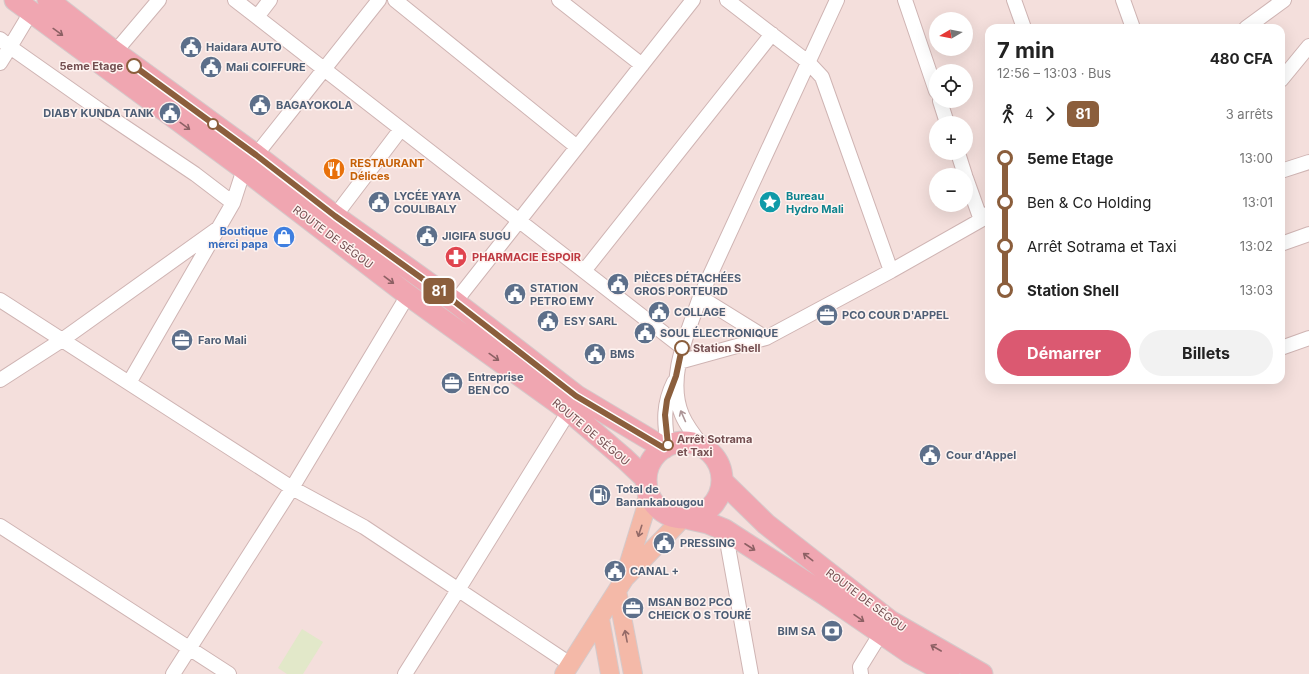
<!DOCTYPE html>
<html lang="fr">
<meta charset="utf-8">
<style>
:root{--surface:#fff;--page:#f2f2f2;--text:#222;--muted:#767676;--accent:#db5971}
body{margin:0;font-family:Inter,sans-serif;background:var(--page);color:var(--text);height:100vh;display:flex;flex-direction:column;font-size:15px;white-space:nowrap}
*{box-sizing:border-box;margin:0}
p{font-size:13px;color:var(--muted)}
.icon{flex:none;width:22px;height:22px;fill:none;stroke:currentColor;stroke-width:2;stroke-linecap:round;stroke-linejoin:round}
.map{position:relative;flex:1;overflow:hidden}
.panel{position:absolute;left:985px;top:24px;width:300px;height:360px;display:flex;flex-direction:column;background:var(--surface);border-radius:12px;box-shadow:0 4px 16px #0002}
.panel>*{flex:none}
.badge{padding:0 8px;border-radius:6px;font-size:14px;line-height:26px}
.needle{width:26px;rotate:260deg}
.buttons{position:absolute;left:929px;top:12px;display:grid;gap:8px}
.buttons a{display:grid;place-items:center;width:44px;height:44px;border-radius:50%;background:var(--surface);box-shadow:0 4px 16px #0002;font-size:20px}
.map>.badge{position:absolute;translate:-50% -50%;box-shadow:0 0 0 2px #fff}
.legs{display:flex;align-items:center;gap:6px;height:44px;padding:0 12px;font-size:13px}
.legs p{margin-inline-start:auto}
.head{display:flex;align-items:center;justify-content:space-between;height:68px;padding:0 12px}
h1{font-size:22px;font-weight:700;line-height:30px}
.action{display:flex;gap:8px;margin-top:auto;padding:8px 12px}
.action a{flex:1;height:46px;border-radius:24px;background:var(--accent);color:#fff;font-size:16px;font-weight:700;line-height:46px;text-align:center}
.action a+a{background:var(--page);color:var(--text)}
ul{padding:0 12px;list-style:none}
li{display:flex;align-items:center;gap:14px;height:44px;font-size:15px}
li i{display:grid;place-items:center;width:6px;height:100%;margin:0 5px;background:currentColor}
li i::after{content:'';width:10px;height:10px;margin:-5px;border:3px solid;border-radius:50%;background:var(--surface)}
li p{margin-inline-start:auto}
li:first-child i{background:linear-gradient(#0000 50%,currentColor 0)}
li:last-child i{background:linear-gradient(currentColor 50%,#0000 0)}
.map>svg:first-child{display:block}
.residential{fill:#f4dfdc;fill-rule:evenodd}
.garden{fill:#e2e8c9}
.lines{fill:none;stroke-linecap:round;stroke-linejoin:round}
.minor-casing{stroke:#cfb4b3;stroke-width:16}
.major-casing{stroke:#d5cacb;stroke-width:20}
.highway-casing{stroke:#d5cacb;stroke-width:23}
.minor{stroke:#fff;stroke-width:14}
.major{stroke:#f4b9a8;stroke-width:18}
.highway{stroke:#f0a6b1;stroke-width:21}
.oneway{stroke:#8d6064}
.oneway2{stroke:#ac9597}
.oneway3{stroke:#946a67}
.line-1-casing{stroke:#fff;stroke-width:9}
.line-1{stroke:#8b5e3c;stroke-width:6}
.stop-1-dot{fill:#fff;stroke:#8b5e3c;stroke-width:2}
.labels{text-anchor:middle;stroke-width:3;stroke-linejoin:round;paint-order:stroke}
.service-label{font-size:11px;font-weight:bold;fill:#4e5e75;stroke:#fef3f0;text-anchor:start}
.stop-label{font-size:11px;font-weight:bold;fill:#744f51;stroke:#fef3f0;text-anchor:start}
.food-label{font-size:11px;font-weight:bold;fill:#c56008;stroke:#fef3f0;text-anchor:start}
.culture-label{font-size:11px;font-weight:bold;fill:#0d838f;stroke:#fef3f0;text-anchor:start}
.shop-label{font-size:11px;font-weight:bold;fill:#366cbe;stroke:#fef3f0;text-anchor:end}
.street-label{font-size:11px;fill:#744f51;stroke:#fef3f0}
.health-label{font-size:11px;font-weight:bold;fill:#be3a42;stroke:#fef3f0;text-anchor:start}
</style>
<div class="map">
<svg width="1309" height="674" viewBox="0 0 1309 674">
<rect width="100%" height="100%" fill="#fbedea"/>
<path class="residential" d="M 0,0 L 1309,0 L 1309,674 L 0,674 ZM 936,19 L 966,19 L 966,49 L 936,49 ZM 989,28 L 1281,28 L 1281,380 L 989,380 ZM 936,71 L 966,71 L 966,101 L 936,101 ZM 936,123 L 966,123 L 966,153 L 936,153 ZM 936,175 L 966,175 L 966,205 L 936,205 Z"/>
<path class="garden" d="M 302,629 L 323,642 L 303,674 L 287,674 L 278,668 Z"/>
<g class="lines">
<g class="minor-casing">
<path id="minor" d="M 235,0 L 257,17 L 270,0
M 395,0 L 577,147
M 559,0 L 642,65
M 727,0 L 808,62 L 822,77 L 891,271
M 905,0 L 936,91
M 1014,0 L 1024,28
M 1123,0 L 1133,28
M 31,12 L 10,47 L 101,111 L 195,174 L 233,203
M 257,17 L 683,348
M 1246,28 L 1284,0
M 0,39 L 10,47 L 0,63
M 115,52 L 159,0
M 1281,80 L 1309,46
M 940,101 L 947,123
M 958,153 L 965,175
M 256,155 L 379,0
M 1281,171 L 1309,162
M 966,178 L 981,220
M 335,216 L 401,129
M 1281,244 L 1309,234
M 584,271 L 772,34
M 700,297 L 766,338
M 0,300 L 292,488 L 364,527 L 570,664
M 455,302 L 693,0
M 1281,348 L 1309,338
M 679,362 L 766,338 L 891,271 L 981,220 L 989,213
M 0,380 L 62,340 L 220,227
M 129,383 L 233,203 L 244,169
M 668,445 C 664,422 663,404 674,382
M 704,448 C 696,438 687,427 682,415 C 666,377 688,333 700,297 L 837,0
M 0,526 L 229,674
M 725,530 L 751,674
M 173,674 L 292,488 L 408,295
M 405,674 L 458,590 L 569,411
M 861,674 L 860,667 L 881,633"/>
</g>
<g class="major-casing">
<path id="major" d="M 625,576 L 645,511 L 648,493
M 617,591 L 633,674
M 600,619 L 610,674
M 564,674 L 625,578 L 682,519"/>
</g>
<g class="highway-casing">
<path id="highway" d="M 15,0 L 244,169 L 408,295 L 569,411 L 625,459 L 646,479
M 48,0 L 115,52 L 256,155 L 335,216 L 455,302 L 577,396 L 664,448
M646 480a38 38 0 1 1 76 0a38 38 0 1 1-76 0Z
M 722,481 L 766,524 L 890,621 L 982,674
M 690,519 L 708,523 L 725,530 L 824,594 L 910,653 L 949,674"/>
</g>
<use href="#minor" class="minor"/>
<use href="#major" class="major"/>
<use href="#highway" class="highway"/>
</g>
<defs><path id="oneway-shaft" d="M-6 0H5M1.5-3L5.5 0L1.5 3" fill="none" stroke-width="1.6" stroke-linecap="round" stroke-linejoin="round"/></defs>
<g class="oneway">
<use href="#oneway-shaft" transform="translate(58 32) rotate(36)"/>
<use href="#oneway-shaft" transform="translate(185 126) rotate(36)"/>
<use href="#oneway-shaft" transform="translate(389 280) rotate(37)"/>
<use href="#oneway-shaft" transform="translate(494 357) rotate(36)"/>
<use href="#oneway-shaft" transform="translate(750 547) rotate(33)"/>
<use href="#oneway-shaft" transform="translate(808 557) rotate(-142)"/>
<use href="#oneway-shaft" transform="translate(859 618) rotate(35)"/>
<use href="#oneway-shaft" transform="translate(936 648) rotate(-150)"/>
</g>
<use class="oneway2" href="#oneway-shaft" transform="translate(683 416) rotate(-114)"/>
<g class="oneway3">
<use href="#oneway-shaft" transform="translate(640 531) rotate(108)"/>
<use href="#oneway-shaft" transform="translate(626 636) rotate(-101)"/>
</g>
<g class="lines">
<g class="line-1-casing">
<path id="line-1" d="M 134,66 L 256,155 L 335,216 L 455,302 L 576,396 L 664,448 L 668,445 L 665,415 L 667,400 L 676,376 L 682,348"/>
</g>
<use href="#line-1" class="line-1"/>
</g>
<defs>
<g id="civic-disc" transform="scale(1.15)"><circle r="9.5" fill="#5c6f8a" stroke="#fef3f0"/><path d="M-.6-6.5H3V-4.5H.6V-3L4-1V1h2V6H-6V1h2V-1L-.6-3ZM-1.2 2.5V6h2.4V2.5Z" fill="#fff"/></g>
<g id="restaurant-disc" transform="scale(1.15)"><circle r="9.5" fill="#e8710a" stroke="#fef3f0"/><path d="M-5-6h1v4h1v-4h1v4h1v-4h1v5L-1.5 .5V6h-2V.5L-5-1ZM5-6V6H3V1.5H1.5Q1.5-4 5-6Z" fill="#fff"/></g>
<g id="sight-disc" transform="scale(1.15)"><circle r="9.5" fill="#0f9aa8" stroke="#fef3f0"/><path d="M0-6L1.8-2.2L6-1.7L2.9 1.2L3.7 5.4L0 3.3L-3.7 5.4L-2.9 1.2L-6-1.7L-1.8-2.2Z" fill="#fff"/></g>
<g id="shop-disc" transform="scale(1.15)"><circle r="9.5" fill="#3f7fe0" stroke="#fef3f0"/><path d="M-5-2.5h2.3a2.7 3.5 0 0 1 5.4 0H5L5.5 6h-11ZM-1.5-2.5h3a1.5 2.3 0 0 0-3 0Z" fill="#fff"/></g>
<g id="pharmacy-disc" transform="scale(1.15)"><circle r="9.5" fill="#e0444e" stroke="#fef3f0"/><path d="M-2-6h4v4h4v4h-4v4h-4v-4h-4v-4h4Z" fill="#fff"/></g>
<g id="office-disc" transform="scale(1.15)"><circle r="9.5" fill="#5c6f8a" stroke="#fef3f0"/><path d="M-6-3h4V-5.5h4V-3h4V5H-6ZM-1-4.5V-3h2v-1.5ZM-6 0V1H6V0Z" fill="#fff"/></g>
<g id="fuel-disc" transform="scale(1.15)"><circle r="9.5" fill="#5c6f8a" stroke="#fef3f0"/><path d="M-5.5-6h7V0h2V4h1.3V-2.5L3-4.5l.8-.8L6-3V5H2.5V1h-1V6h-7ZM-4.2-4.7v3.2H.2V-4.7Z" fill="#fff"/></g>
<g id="bank-disc" transform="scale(1.15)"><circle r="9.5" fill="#5c6f8a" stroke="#fef3f0"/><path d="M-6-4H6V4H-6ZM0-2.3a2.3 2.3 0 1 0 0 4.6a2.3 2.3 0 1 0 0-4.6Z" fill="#fff"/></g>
</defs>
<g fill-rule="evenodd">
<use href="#civic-disc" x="191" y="47"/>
<use href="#civic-disc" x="211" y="67"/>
<use href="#civic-disc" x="260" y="105"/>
<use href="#civic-disc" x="170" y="113"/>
<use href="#restaurant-disc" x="334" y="169"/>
<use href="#civic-disc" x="379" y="202"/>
<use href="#sight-disc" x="770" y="202"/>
<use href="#civic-disc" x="427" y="236"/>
<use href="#shop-disc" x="284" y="237"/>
<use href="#pharmacy-disc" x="456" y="257"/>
<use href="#civic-disc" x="618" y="284"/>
<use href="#civic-disc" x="515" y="294"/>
<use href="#civic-disc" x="659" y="312"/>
<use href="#office-disc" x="827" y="315"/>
<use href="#civic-disc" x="548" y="321"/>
<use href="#civic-disc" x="645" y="333"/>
<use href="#office-disc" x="182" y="340"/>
<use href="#civic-disc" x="595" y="354"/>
<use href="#office-disc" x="452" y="383"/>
<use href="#civic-disc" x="930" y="455"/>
<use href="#fuel-disc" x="600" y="495"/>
<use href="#civic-disc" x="664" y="543"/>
<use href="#civic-disc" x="615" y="571"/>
<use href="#office-disc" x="633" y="608"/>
<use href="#bank-disc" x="832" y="631"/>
</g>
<g class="stop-1-dot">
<circle cx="134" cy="66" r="7"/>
<circle cx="213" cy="124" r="5"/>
<circle cx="682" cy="348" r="7"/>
<circle cx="668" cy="445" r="5"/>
</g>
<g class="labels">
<g class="service-label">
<text x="206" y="51">Haidara AUTO</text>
<text x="226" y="71">Mali COIFFURE</text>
<text x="276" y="109">BAGAYOKOLA</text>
<text x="154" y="117" text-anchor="end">DIABY KUNDA TANK</text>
<text x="394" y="200">LYCÉE YAYA<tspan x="394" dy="13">COULIBALY</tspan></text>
<text x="442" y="240">JIGIFA SUGU</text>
<text x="634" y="282">PIÈCES DÉTACHÉES<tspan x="634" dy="13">GROS PORTEURD</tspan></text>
<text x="530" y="292">STATION<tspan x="530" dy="13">PETRO EMY</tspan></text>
<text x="674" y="316">COLLAGE</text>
<text x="842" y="319">PCO COUR D'APPEL</text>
<text x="564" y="325">ESY SARL</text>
<text x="660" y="337">SOUL ÉLECTRONIQUE</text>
<text x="198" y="344">Faro Mali</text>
<text x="610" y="358">BMS</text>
<text x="468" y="381">Entreprise<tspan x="468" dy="13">BEN CO</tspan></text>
<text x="946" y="459">Cour d'Appel</text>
<text x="616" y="493">Total de<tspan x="616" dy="13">Banankabougou</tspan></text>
<text x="680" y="547">PRESSING</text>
<text x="630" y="575">CANAL +</text>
<text x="648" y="606">MSAN B02 PCO<tspan x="648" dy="13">CHEICK O S TOURÉ</tspan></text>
<text x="816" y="635" text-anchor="end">BIM SA</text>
</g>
<g class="stop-label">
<text x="123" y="70" text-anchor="end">5eme Etage</text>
<text x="693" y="352">Station Shell</text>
<text x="677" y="443">Arrêt Sotrama<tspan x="677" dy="13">et Taxi</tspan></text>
</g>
<g class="food-label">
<text x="350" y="167">RESTAURANT<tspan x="350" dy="13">Délices</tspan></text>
</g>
<g class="culture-label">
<text x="786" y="200">Bureau<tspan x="786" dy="13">Hydro Mali</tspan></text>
</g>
<g class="shop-label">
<text x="268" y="235">Boutique<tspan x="268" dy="13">merci papa</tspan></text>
</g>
<g class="street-label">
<text transform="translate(333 237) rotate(37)" y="4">ROUTE DE SÉGOU</text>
<text transform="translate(591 432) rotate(40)" y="4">ROUTE DE SÉGOU</text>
<text transform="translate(866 600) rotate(37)" y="4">ROUTE DE SÉGOU</text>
</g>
<g class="health-label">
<text x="472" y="261">PHARMACIE ESPOIR</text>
</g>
</g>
</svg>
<div class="buttons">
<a><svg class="needle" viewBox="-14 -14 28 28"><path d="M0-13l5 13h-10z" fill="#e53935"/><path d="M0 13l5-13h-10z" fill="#767676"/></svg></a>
<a><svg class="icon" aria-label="locate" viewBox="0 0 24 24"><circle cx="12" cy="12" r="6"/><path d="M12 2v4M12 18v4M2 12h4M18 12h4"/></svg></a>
<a>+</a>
<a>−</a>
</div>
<b class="badge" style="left:439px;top:291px;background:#8b5e3c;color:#fff">81</b>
<section class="panel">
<div class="head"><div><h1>7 min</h1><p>12:56 – 13:03 · Bus</p></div><b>480 CFA</b></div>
<div class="legs"><svg class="icon" aria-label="walk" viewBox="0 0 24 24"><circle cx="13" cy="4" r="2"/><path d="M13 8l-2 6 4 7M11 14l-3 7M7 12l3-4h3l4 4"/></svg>4<svg class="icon" aria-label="forward" viewBox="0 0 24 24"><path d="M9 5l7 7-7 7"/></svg><b class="badge" style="background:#8b5e3c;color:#fff">81</b><p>3 arrêts</p></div>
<ul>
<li><i style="color:#8b5e3c"></i><b>5eme Etage</b><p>13:00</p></li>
<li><i style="color:#8b5e3c"></i><span>Ben &amp; Co Holding</span><p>13:01</p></li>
<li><i style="color:#8b5e3c"></i><span>Arrêt Sotrama et Taxi</span><p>13:02</p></li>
<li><i style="color:#8b5e3c"></i><b>Station Shell</b><p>13:03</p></li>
</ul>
<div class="action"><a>Démarrer</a><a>Billets</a></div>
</section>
</div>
